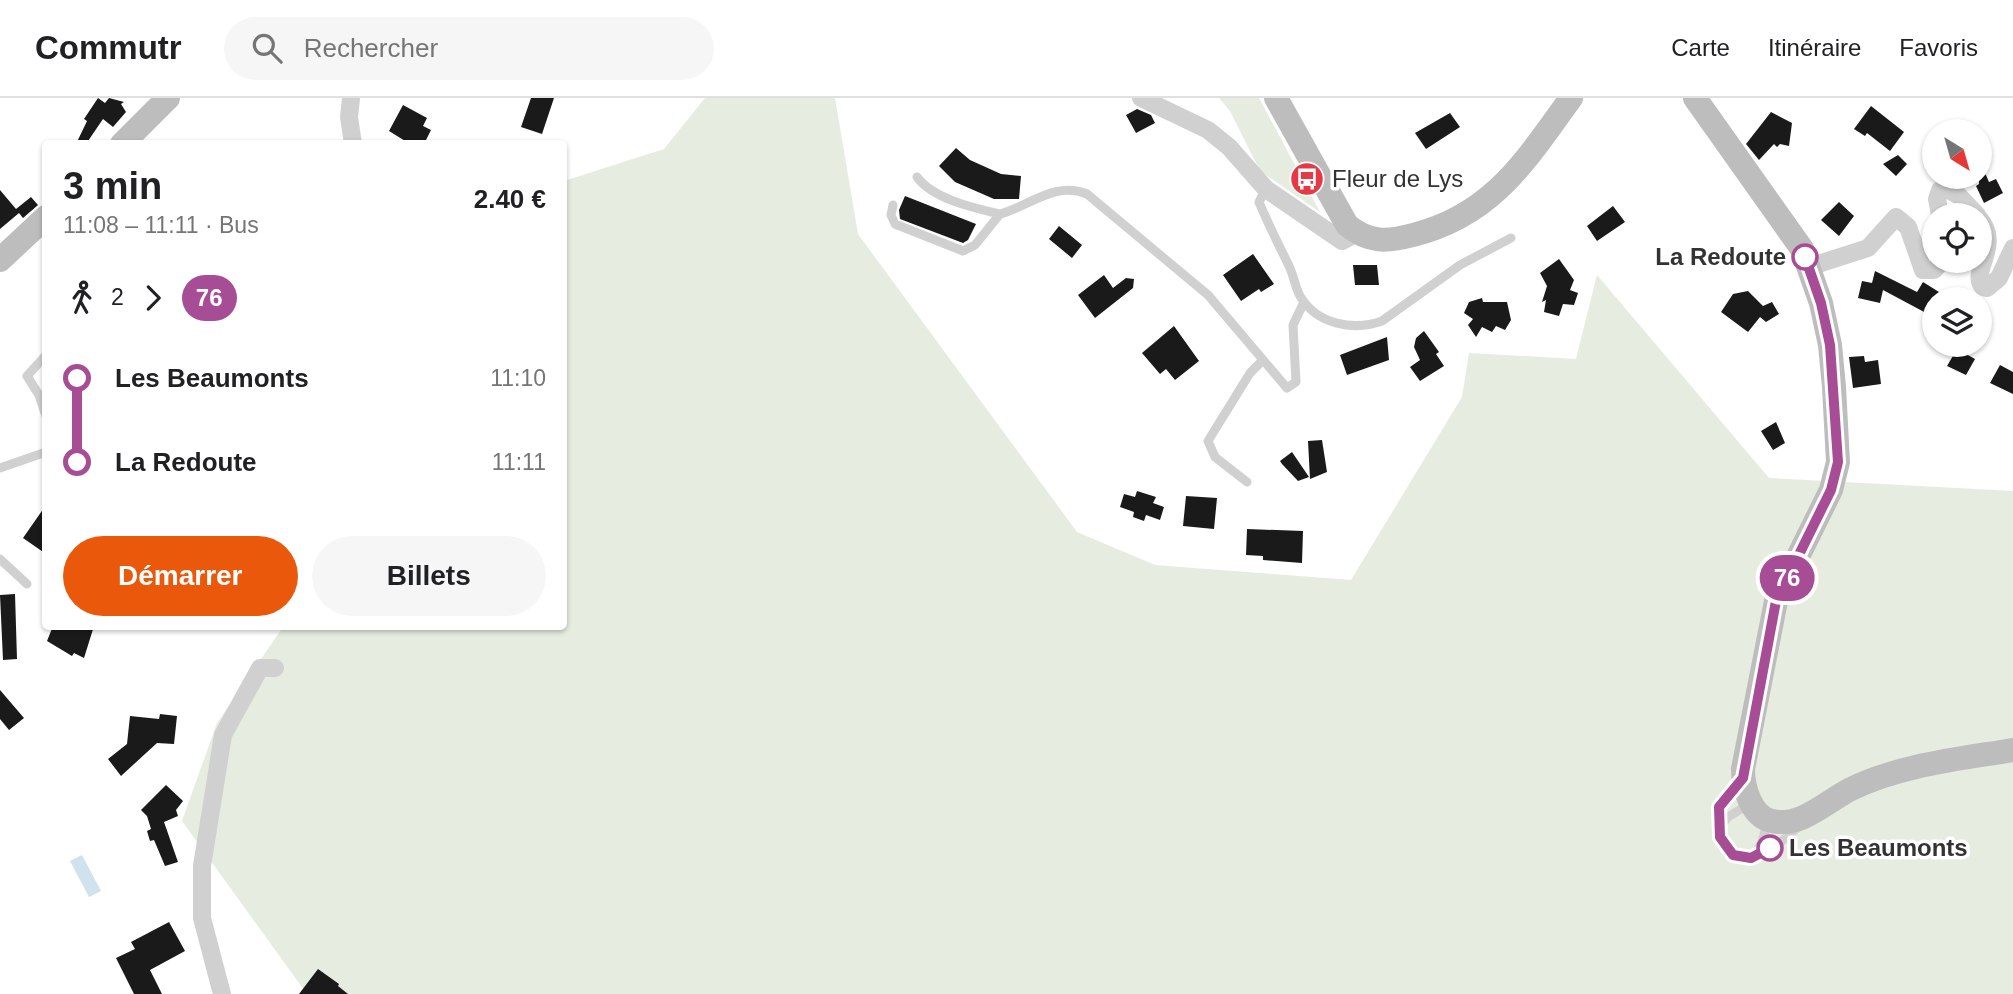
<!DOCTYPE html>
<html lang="fr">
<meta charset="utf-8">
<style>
:root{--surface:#fff;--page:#f6f6f6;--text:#202124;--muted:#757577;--line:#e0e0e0;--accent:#ea580c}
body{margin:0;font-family:Helvetica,sans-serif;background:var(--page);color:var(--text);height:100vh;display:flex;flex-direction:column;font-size:26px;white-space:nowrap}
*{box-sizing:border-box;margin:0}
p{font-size:23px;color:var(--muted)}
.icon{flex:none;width:38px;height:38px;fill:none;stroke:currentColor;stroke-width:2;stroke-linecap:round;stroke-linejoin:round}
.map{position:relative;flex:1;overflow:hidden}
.sheet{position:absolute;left:42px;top:42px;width:525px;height:490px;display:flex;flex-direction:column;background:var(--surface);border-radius:7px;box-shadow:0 2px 5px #0004}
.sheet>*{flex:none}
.badge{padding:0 14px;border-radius:23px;font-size:24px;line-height:46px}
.needle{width:46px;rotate:143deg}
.buttons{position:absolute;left:1922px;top:21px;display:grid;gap:14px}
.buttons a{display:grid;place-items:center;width:70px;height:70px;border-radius:50%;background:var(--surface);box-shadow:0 2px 5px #0004;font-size:35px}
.map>.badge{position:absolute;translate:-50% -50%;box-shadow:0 0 0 4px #fff}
.legs{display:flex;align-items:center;gap:10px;height:77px;padding:0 21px;font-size:23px}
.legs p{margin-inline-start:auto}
.summary{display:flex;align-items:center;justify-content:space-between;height:119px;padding:0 21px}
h1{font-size:38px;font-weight:600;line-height:52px}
.action{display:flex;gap:14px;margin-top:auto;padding:14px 21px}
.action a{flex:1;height:80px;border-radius:42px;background:var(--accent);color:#fff;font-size:28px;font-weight:600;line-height:80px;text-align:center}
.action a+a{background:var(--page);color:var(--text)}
ul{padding:0 21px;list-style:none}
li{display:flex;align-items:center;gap:24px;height:84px;font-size:26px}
li i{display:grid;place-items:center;width:10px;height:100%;margin:0 9px;background:currentColor}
li i::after{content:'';width:18px;height:18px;margin:-9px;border:5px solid;border-radius:50%;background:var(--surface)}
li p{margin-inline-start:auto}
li:first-child i{background:linear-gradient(#0000 50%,currentColor 0)}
li:last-child i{background:linear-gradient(currentColor 50%,#0000 0)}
header{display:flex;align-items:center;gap:42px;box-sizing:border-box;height:98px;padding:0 35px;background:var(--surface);border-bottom:2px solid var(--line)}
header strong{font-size:33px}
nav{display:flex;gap:38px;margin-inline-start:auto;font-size:24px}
.search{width:490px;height:63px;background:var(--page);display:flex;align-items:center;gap:18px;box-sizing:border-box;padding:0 24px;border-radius:38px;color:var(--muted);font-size:26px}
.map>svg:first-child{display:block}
.green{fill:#e6ecdf}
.water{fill:#cfe2ee}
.building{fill:#1a1a1a}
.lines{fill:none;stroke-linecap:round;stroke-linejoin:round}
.lane{stroke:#d0d0d0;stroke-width:9}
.street{stroke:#d0d0d0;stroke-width:18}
.secondary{stroke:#bdbdbd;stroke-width:24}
.line-1-casing{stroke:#fff;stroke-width:16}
.line-1{stroke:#a74d96;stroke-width:10}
.stop-1-dot{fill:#fff;stroke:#a74d96;stroke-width:3.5}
.labels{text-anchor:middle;stroke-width:7;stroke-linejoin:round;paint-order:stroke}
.poi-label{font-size:24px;fill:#333;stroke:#fff;text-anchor:start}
.stop-label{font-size:24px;font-weight:bold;fill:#333;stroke:#fff;text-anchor:end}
</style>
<header>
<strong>Commutr</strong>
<div class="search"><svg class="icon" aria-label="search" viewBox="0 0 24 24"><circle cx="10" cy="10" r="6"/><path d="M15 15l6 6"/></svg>Rechercher</div>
<nav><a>Carte</a><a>Itinéraire</a><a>Favoris</a></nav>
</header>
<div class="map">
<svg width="2013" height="896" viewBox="0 0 2013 896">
<rect width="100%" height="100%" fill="#fff"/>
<path class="green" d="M 705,0 L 835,0 L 858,136 L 1077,434 L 1155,467 L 1351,482 L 1462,299 L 1469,255 L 1576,261 L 1597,177 L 1769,380 L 2013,393 L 2013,896 L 307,896 L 182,723 L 217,625 L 283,529 L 564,528 L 564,83 L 664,51 Z
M 1219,0 L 1259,0 L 1320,114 L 1260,73 L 1230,13 Z"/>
<path class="water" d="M 82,757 L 101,793 L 89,799 L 70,763 Z"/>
<path class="building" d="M 98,0 L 105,5 L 109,0 L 124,4 L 121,6 L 126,14 L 113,29 L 103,21 L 86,46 L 76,46 L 87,23 L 84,21 Z
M 531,0 L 554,0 L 542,36 L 521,29 Z
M 403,7 L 427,20 L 423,28 L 431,32 L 424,46 L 410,46 L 389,33 Z
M 1871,8 L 1904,34 L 1890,53 L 1867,35 L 1865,38 L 1854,31 Z
M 1137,11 L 1151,17 L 1155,25 L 1136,35 L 1126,17 Z
M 1771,14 L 1792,25 L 1789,48 L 1780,46 L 1777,49 L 1774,46 L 1759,62 L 1746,46 Z
M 1450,15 L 1460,29 L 1426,51 L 1415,35 Z
M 956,50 L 970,62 L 1001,76 L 1021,78 L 1019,101 L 994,101 L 955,84 L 939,68 Z
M 1898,57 L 1907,66 L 1896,78 L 1883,66 Z
M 1979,61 L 1989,84 L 1996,81 L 2003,95 L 1984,105 L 1976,88 L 1979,86 Z
M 0,92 L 16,111 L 31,99 L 38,107 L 23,120 L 19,115 L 0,131 Z
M 905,98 L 976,126 L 968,142 L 963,145 L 900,121 L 899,112 Z
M 1839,104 L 1854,118 L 1839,138 L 1821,122 Z
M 1613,108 L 1625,124 L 1597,143 L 1587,128 Z
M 1059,128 L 1082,147 L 1072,160 L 1049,141 Z
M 1253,156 L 1274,186 L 1261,194 L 1259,191 L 1241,203 L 1223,177 Z
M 1559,161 L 1574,182 L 1570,192 L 1578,195 L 1574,207 L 1563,206 L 1559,218 L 1544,214 L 1546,202 L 1542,204 L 1547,188 L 1540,175 Z
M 1353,167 L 1377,167 L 1379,187 L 1355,187 Z
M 1875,173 L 1917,194 L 1923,184 L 1939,194 L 1926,215 L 1883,192 L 1880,205 L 1858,200 L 1862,183 L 1872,185 Z
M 1104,177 L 1113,190 L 1126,180 L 1134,181 L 1133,190 L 1095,220 L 1078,197 Z
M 1748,193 L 1763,208 L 1772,204 L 1779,216 L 1766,224 L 1760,219 L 1748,234 L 1721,214 L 1733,196 Z
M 1482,200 L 1483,204 L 1507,204 L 1511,222 L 1505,232 L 1496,228 L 1492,234 L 1482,229 L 1476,239 L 1468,227 L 1473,221 L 1464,215 L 1469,204 Z
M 1174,228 L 1199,263 L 1175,282 L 1166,271 L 1160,276 L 1142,255 Z
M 1424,233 L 1439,254 L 1436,256 L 1444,268 L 1420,283 L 1410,269 L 1420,262 L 1414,249 L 1416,240 Z
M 1387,239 L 1389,262 L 1347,277 L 1340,257 Z
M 1957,251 L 1975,261 L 1966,277 L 1947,268 Z
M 1864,258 L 1865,264 L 1878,262 L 1881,286 L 1853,290 L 1849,259 Z
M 2000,267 L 2013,274 L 2013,296 L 1990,285 Z
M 1776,324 L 1785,345 L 1773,352 L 1761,333 Z
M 1322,342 L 1327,374 L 1310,381 L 1308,343 Z
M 1292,354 L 1309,379 L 1298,383 L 1282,366 L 1280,363 Z
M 1137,393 L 1156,399 L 1153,405 L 1164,409 L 1160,422 L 1146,417 L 1144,423 L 1133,419 L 1134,414 L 1120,409 L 1124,396 L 1135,399 Z
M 1186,398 L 1217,400 L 1214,431 L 1183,428 Z
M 46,407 L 46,456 L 23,440 Z
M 1247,431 L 1303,433 L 1302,465 L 1263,462 L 1263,458 L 1246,457 Z
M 15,496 L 17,561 L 3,562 L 0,497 Z
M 53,528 L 94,528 L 84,560 L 74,555 L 72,558 L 47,543 Z
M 0,592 L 24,620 L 9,632 L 0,621 Z
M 160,616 L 177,618 L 174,646 L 157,645 L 121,678 L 108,661 L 127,646 L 130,618 L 159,621 Z
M 166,687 L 183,703 L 176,712 L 178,718 L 164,724 L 178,764 L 165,768 L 154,742 L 150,743 L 147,733 L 151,731 L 147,718 L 141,712 Z
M 169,824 L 185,853 L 150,872 L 162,896 L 134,896 L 116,860 L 135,851 L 131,844 Z
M 318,871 L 339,886 L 338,888 L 348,896 L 299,896 Z"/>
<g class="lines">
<path class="lane" d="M 917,79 C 933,101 974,110 1000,116 C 1030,108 1054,83 1087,96 L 1208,197 L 1287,290 L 1296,284 L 1293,227 L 1304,204
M 1266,91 L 1259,104 C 1268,126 1279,147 1289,168 C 1294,178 1295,189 1300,198 C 1317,227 1354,233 1382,223 L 1460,167 L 1511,140
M 893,107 L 891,117 L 895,126 L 963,153 L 975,147 L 1000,116
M 46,257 L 27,278 L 39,297 L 46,318
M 0,370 L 46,354
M 1247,384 L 1215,359 L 1208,343 L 1250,275 L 1263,262
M 0,461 L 27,486
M 1739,683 C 1732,691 1723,699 1719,709 C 1713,729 1725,767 1751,760 C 1768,756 1785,741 1798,729
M 1720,729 L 1728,719 L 1749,706
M 1755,757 L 1762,744 L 1768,722"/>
<path class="street" d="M 351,0 L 349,19 L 353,46
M 1141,0 L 1208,32 L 1229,49 L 1266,91 L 1342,143 L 1357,135
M 1940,117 L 1937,101 L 1940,92 L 1945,90 L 1958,97 L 1977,117
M 1979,120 C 2003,149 1969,173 1983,189 L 1987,190 L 1999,180 L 2013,150
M 1809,169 L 1868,150 L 1896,119 L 1908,129 L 1923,172 L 1934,172 L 1942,163
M 222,896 L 202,820 L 202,768 L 223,637 L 260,570 L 275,570"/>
<path class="secondary" d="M 1276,0 L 1347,127 C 1369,145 1387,144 1413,137 C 1493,117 1526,62 1571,0
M 1695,0 L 1802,151 L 1821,205 L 1830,247 L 1834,289 L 1838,364 L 1831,392 L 1776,503 L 1743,671 C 1743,689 1751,719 1772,723 C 1801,730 1827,703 1851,691 C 1900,667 1959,661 2013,652
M 122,46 L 168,0
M 0,162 L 46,119"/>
</g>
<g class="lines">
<g class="line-1-casing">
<path id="line-1" d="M 1770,750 L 1751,760 L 1733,757 L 1720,739 L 1719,709 L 1743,680 L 1776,503 L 1831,392 L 1838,364 L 1830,247 L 1821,205 L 1805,159"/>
</g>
<use href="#line-1" class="line-1"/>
</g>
<defs>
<g id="bus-disc" transform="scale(1.75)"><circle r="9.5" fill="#e63946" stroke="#fff"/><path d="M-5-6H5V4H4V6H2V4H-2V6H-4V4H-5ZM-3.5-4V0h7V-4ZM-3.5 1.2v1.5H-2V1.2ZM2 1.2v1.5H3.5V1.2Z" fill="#fff"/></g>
</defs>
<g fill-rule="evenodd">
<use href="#bus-disc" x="1307" y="81"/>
</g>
<g class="stop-1-dot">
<circle cx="1805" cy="159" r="12"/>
<circle cx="1770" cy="750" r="12"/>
</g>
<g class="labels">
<g class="poi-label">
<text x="1332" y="89">Fleur de Lys</text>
</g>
<g class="stop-label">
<text x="1786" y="167">La Redoute</text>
<text x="1789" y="758" text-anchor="start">Les Beaumonts</text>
</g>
</g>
</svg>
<div class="buttons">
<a><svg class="needle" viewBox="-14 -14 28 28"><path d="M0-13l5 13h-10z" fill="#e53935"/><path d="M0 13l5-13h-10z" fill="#757577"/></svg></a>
<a><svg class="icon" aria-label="locate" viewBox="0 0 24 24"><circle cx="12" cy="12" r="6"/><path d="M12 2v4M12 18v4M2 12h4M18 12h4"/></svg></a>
<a><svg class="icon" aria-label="layers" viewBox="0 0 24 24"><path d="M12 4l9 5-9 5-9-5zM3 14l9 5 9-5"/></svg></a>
</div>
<b class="badge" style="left:1787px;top:480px;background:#a74d96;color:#fff">76</b>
<section class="sheet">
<div class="summary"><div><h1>3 min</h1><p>11:08 – 11:11 · Bus</p></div><b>2.40 €</b></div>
<div class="legs"><svg class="icon" aria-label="walk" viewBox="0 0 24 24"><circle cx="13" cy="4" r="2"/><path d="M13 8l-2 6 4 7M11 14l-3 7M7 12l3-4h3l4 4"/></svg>2<svg class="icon" aria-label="forward" viewBox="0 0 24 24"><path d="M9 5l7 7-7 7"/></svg><b class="badge" style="background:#a74d96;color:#fff">76</b></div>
<ul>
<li><i style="color:#a74d96"></i><b>Les Beaumonts</b><p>11:10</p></li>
<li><i style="color:#a74d96"></i><b>La Redoute</b><p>11:11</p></li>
</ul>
<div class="action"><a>Démarrer</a><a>Billets</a></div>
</section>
</div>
